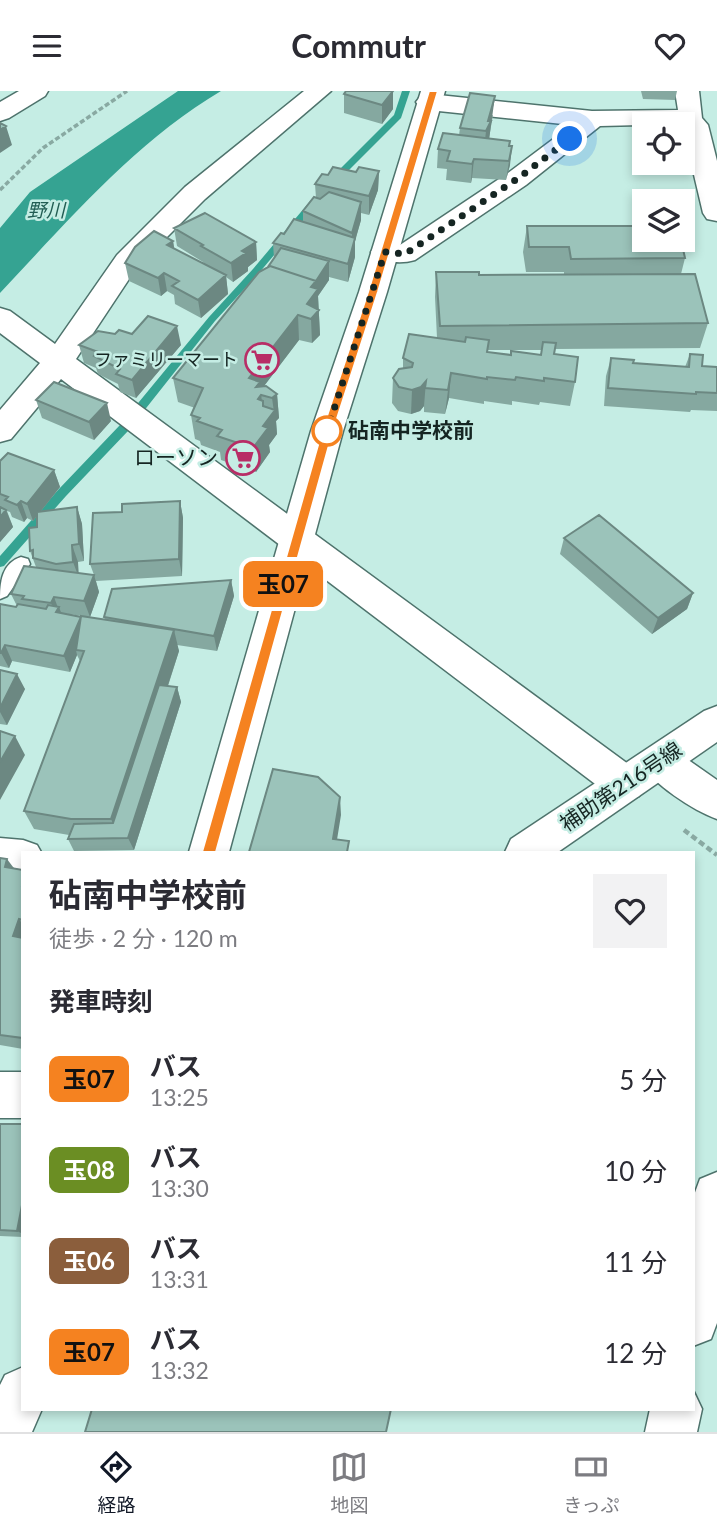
<!DOCTYPE html>
<html lang="ja">
<meta charset="utf-8">
<style>
:root{--surface:#fff;--page:#f2f2f3;--text:#2b2b33;--muted:#7c7c81;--line:#e1e1e2;--accent:#111827}
body{margin:0;font-family:Lato,"Noto Sans JP",sans-serif;background:var(--page);color:var(--text);height:100vh;display:flex;flex-direction:column;font-size:26px;white-space:nowrap}
*{box-sizing:border-box;margin:0}
p{font-size:23px;color:var(--muted)}
.icon{flex:none;width:38px;height:38px;fill:none;stroke:currentColor;stroke-width:2;stroke-linecap:round;stroke-linejoin:round}
.map{position:relative;flex:1;overflow:hidden}
.drawer{position:absolute;left:21px;top:760px;width:674px;height:560px;display:flex;flex-direction:column;background:var(--surface);border-radius:0px;box-shadow:0 4px 10px #0003}
.drawer>*{flex:none}
.badge{padding:0 14px;border-radius:10px;font-size:24px;line-height:46px}
.tools{position:absolute;left:632px;top:21px;display:grid;gap:14px}
.tools a{display:grid;place-items:center;width:63px;height:63px;border-radius:0px;background:var(--surface);box-shadow:0 4px 10px #0003;font-size:35px}
.you{position:absolute;width:35px;height:35px;margin:-18px;border:5px solid #fff;border-radius:50%;background:#1a73e8;box-shadow:0 0 0 10px #1a73e833}
.map>.badge{position:absolute;translate:-50% -50%;box-shadow:0 0 0 4px #fff}
h2{padding:0 28px;font-size:26px;line-height:63px}
.round{display:grid;place-items:center;flex:none;width:74px;height:74px;border-radius:0px;background:var(--page)}
.overview{display:flex;align-items:center;justify-content:space-between;height:119px;padding:0 28px}
h1{font-size:33px;font-weight:700;line-height:52px}
ul{padding:0;list-style:none}
li{display:flex;align-items:center;gap:21px;height:91px;padding:0 28px}
li div{flex:1}
li b{display:block;font-size:26px}
li em{font-style:normal}
li .badge{min-width:77px;font-weight:700;text-align:center}
header{display:flex;justify-content:space-between;align-items:center;height:91px;padding:0 28px;background:var(--surface);font-size:32px;font-weight:700}
.dock{display:flex;justify-content:space-around;align-items:center;height:98px;border-top:2px solid var(--line);background:var(--surface);font-size:19px;color:var(--muted)}
.dock a{display:grid;justify-items:center;gap:4px}
.dock .selected{color:var(--accent)}
.map>svg:first-child{display:block}
.water{fill:#35a392}
.lines{fill:none;stroke-linecap:round;stroke-linejoin:round}
.stream{fill:#35a392;fill-rule:evenodd}
.lane-casing{stroke:#4e736c;stroke-width:3}
.street-casing{stroke:#4e736c;stroke-width:3}
.secondary-casing{stroke:#4e736c;stroke-width:3}
.primary-casing{stroke:#4e736c;stroke-width:3}
.path-far1{stroke:#89a9a2;stroke-width:3.5;stroke-dasharray:5 2.5;stroke-linecap:butt}
.path{stroke:#89a9a2;stroke-width:4.5;stroke-dasharray:6 3.5;stroke-linecap:butt}
.lane{fill:#fff;fill-rule:evenodd}
.street{fill:#fff;fill-rule:evenodd}
.secondary{fill:#fff;fill-rule:evenodd}
.primary{fill:#fff;fill-rule:evenodd}
.wall{fill:#85a8a0;fill-rule:evenodd}
.shaded-wall{fill:#6c8882}
.building{fill:#9bc3ba;stroke:#6c8882;stroke-width:2}
.line{fill:#f58220;stroke:#fff;stroke-width:2}
.walk{stroke:#152522;stroke-width:7;stroke-dasharray:0 12.6}
.stop-dot{fill:#fff;stroke:#f58220;stroke-width:3.5}
.labels{text-anchor:middle;stroke-width:5;stroke-linejoin:round;paint-order:stroke}
.far-poi-label{font-size:18px;fill:#152522;stroke:#c5ede4;text-anchor:end}
.far-water-label{font-size:19px;font-style:italic;fill:#225d53;stroke:#c5ede4}
.stop-label{font-size:21px;font-weight:bold;fill:#152522;stroke:#c5ede4;text-anchor:start}
.poi-label{font-size:21px;fill:#152522;stroke:#c5ede4;text-anchor:end}
.street-label{font-size:21px;fill:#152522;stroke:#c5ede4}
</style>
<header><svg class="icon" aria-label="menu" viewBox="0 0 24 24"><path d="M4 6h16M4 12h16M4 18h16"/></svg>Commutr<svg class="icon" aria-label="heart" viewBox="0 0 24 24"><path d="M12 20l-8-8c-3-5 5-10 8-4 3-6 11-1 8 4z"/></svg></header>
<div class="map">
<svg width="717" height="1341" viewBox="0 0 717 1341">
<rect width="100%" height="100%" fill="#c5ede4"/>
<path class="water" d="M 178,0 L 221,0 C 135,51 68,130 0,202 L 0,137 L 30,101 Z"/>
<g class="lines">
<path class="stream" d="M 402,0 L 410,0 L 401,27 L 336,92 L 330,92 L 330,88 L 394,24 Z
M 314,108 L 317,109 L 317,113 L 259,182 L 215,230 L 128,340 L 66,405 L 4,475 L 0,476 L 0,465 L 58,399 L 120,334 L 209,226 L 253,178 L 311,109 Z"/>
<g class="lane-casing">
<path id="lane" d="M 21,466 L 28,468 L 30,473 L 7,505 L 0,508 C 0,491 2,472 21,466 Z"/>
</g>
<g class="street-casing">
<path id="street" d="M 19,0 L 48,0 L 45,5 L 9,27 L 0,30 L 0,11 Z
M 304,0 L 331,0 L 205,108 L 137,176 L 76,268 L 639,681 L 644,693 L 639,705 L 625,710 L 611,705 L 61,288 L 11,348 L 0,351 L 0,319 L 40,272 L 0,242 L 0,217 L 10,220 L 55,253 L 117,164 L 185,96 Z
M 675,0 L 699,0 L 702,27 L 708,34 L 717,70 L 717,130 L 707,128 L 703,122 L 682,33 L 600,35 L 526,94 L 415,169 C 401,173 389,171 375,167 L 371,161 L 375,155 L 385,152 L 400,154 L 508,82 L 572,34 L 429,19 L 420,16 L 416,11 L 420,6 L 429,3 L 592,20 L 678,19 Z
M 660,654 L 674,659 L 717,689 L 717,728 C 694,720 651,692 641,671 L 646,659 Z
M 0,747 L 23,749 L 37,754 L 41,761 L 23,761 L 23,785 L 0,783 Z
M 0,981 L 23,981 L 23,1027 L 0,1027 Z
M 717,1081 L 717,1232 L 711,1248 L 693,1255 L 693,1107 L 700,1088 Z
M 693,1299 L 702,1318 L 697,1341 L 645,1341 L 650,1318 L 693,1318 Z"/>
</g>
<g class="secondary-casing">
<path id="secondary" d="M 717,615 L 717,651 L 558,761 L 505,761 L 511,748 L 704,620 Z"/>
</g>
<g class="primary-casing">
<path id="primary" d="M 421,0 L 445,0 L 387,201 L 343,340 L 229,761 L 189,761 L 311,340 L 359,201 Z
M 23,1276 L 23,1318 L 42,1318 L 32,1341 L 0,1341 L 0,1294 L 5,1284 Z"/>
</g>
<path class="path-far1" d="M 0,99 L 43,57 L 127,0"/>
<path class="path" d="M 684,739 L 717,764"/>
<use href="#lane" class="lane"/>
<use href="#street" class="street"/>
<use href="#secondary" class="secondary"/>
<use href="#primary" class="primary"/>
</g>
<path class="wall" d="M 393,0 L 393,18 L 382,33 L 344,22 L 344,3 Z
M 641,0 L 677,0 L 675,9 L 643,8 Z
M 493,24 L 489,47 L 510,55 L 510,74 L 506,89 L 472,87 L 471,92 L 446,89 L 447,78 L 437,77 L 438,58 L 459,44 L 460,37 Z
M 379,80 L 378,99 L 369,124 L 361,122 L 361,129 L 355,150 L 355,166 L 348,191 L 329,186 L 329,189 L 318,205 L 320,244 L 312,252 L 299,249 L 264,295 L 277,303 L 279,327 L 276,330 L 277,343 L 269,354 L 270,361 L 256,381 L 221,369 L 220,361 L 201,354 L 200,350 L 195,348 L 191,324 L 195,317 L 178,311 L 173,287 L 268,176 L 274,167 L 273,152 L 284,143 L 303,131 L 303,120 L 316,107 L 315,93 L 328,84 Z
M 527,135 L 685,167 L 681,183 L 708,232 L 700,257 L 555,258 L 554,263 L 575,291 L 570,315 L 540,311 L 539,314 L 512,310 L 512,314 L 484,310 L 484,313 L 449,307 L 445,323 L 424,321 L 424,315 L 420,320 L 411,323 L 398,320 L 392,312 L 393,287 L 403,278 L 403,267 L 437,247 L 435,206 L 436,181 L 479,184 L 564,184 L 564,181 L 526,181 L 523,161 ZM 488,259 L 542,259 L 541,264 L 511,264 L 488,261 Z
M 174,137 L 256,151 L 257,169 L 248,176 L 248,180 L 233,191 L 226,186 L 228,203 L 201,227 L 175,213 L 174,204 L 167,200 L 161,205 L 129,190 L 125,172 L 173,150 L 174,158 L 204,173 L 203,171 L 177,155 Z
M 115,243 L 132,243 L 181,254 L 136,307 L 120,301 L 118,293 L 98,283 L 96,277 L 84,272 L 79,254 Z
M 690,263 L 702,275 L 717,276 L 717,320 L 691,319 L 690,321 L 604,315 L 606,285 L 611,267 L 633,272 L 685,276 Z
M 36,309 L 111,330 L 94,349 L 42,327 Z
M 0,370 L 54,379 L 60,396 L 41,420 L 77,416 L 82,433 L 84,470 L 78,471 L 78,482 L 94,484 L 90,473 L 122,421 L 180,410 L 183,427 L 182,485 L 96,490 L 99,501 L 90,526 L 61,522 L 105,529 L 104,526 L 231,489 L 234,505 L 217,560 L 177,554 L 179,560 L 168,595 L 177,596 L 181,611 L 134,759 L 74,760 L 68,748 L 69,744 L 34,738 L 24,720 L 80,570 L 77,564 L 70,581 L 12,570 L 9,577 L 0,575 L 0,513 L 16,516 L 17,515 L 11,503 L 36,476 L 30,460 L 37,436 L 37,425 L 33,430 L 27,427 L 24,431 L 12,426 L 10,421 L 7,420 L 13,436 L 0,451 Z
M 564,447 L 693,502 L 687,518 L 652,543 L 560,463 Z
M 0,579 L 25,598 L 7,634 L 0,633 Z
M 0,767 L 14,777 L 23,779 L 23,958 L 0,954 Z
M 0,1033 L 23,1033 L 23,1146 L 0,1145 Z"/>
<path class="shaded-wall" d="M 393,0 L 393,18 L 382,33 L 382,14 Z
M 495,5 L 489,49 L 484,59 L 486,40 Z
M 6,35 L 12,54 L 0,62 L 0,39 Z
M 512,55 L 510,74 L 506,89 L 509,70 Z
M 474,68 L 472,87 L 471,92 L 472,73 Z
M 379,80 L 378,99 L 369,124 L 369,105 Z
M 361,111 L 361,129 L 355,150 L 355,166 L 348,191 L 348,173 L 352,158 L 352,142 Z
M 173,150 L 176,168 L 167,154 Z
M 256,151 L 257,169 L 248,176 L 248,180 L 233,191 L 231,172 L 242,160 Z
M 329,170 L 329,189 L 318,205 L 320,244 L 312,252 L 311,228 L 307,213 L 311,196 Z
M 164,182 L 167,200 L 161,205 L 158,187 Z
M 226,184 L 228,203 L 201,227 L 198,209 Z
M 298,224 L 299,249 L 261,299 L 263,329 L 249,287 Z
M 177,235 L 181,254 L 136,307 L 132,289 Z
M 451,282 L 449,307 L 445,323 L 448,299 Z
M 426,290 L 424,315 L 420,320 L 411,323 L 412,299 Z
M 277,303 L 279,327 L 276,330 L 277,343 L 269,354 L 270,361 L 256,381 L 253,357 L 263,310 L 265,333 L 274,321 L 272,307 Z
M 107,312 L 111,330 L 94,349 L 89,331 Z
M 54,379 L 60,396 L 33,430 L 27,413 Z
M 21,410 L 27,427 L 24,431 L 17,414 Z
M 180,410 L 183,427 L 182,485 L 179,468 Z
M 77,416 L 82,433 L 84,470 L 79,453 Z
M 6,419 L 13,436 L 0,451 L 0,426 Z
M 72,454 L 78,471 L 79,487 L 73,471 Z
M 94,484 L 99,501 L 90,526 L 84,510 Z
M 231,489 L 234,505 L 217,560 L 214,545 Z
M 693,502 L 687,518 L 652,543 L 658,527 Z
M 54,506 L 58,517 L 59,516 L 65,532 L 57,528 L 51,512 Z
M 81,526 L 76,559 L 77,564 L 70,581 L 64,565 Z
M 174,539 L 179,560 L 119,745 L 111,728 Z
M 5,554 L 12,570 L 9,577 L 1,562 Z
M 17,583 L 25,598 L 7,634 L 0,621 L 0,617 Z
M 177,596 L 181,611 L 134,759 L 128,747 Z
M 15,645 L 25,664 L 0,709 L 0,671 Z
M 340,706 L 341,724 L 335,761 L 333,748 Z
M 7,768 L 19,784 L 5,776 Z
M 19,828 L 23,834 L 23,857 L 13,845 Z
M 22,1109 L 23,1109 L 23,1143 L 17,1140 Z"/>
<path class="building" d="M 346,0 L 393,0 L 382,14 L 344,3 Z
M 470,2 L 495,5 L 488,30 L 491,30 L 486,40 L 460,37 Z
M 0,32 L 6,35 L 0,39 Z
M 443,42 L 510,50 L 509,55 L 512,55 L 509,70 L 474,68 L 472,73 L 447,70 L 450,60 L 438,58 Z
M 333,76 L 356,81 L 359,76 L 379,80 L 369,105 L 315,93 L 322,83 L 328,84 Z
M 329,101 L 361,111 L 352,142 L 303,120 L 314,106 L 320,108 Z
M 205,122 L 256,151 L 242,160 L 246,162 L 231,172 L 201,155 L 203,154 L 174,137 Z
M 294,128 L 355,147 L 348,173 L 273,152 L 281,142 L 284,143 Z
M 527,135 L 644,135 L 644,149 L 681,149 L 685,167 L 571,168 L 569,156 L 529,156 Z
M 154,140 L 173,150 L 167,154 L 226,184 L 198,209 L 172,195 L 179,190 L 164,182 L 158,187 L 125,172 L 135,156 Z
M 281,157 L 329,170 L 316,190 L 270,175 L 268,176 Z
M 270,175 L 316,190 L 311,196 L 318,198 L 307,213 L 319,219 L 311,228 L 298,224 L 249,287 L 260,291 L 256,296 L 266,295 L 277,303 L 272,307 L 261,304 L 258,308 L 263,310 L 263,315 L 275,319 L 263,335 L 268,337 L 253,357 L 217,345 L 222,339 L 197,330 L 200,327 L 191,324 L 203,297 L 173,287 L 259,181 Z
M 436,181 L 479,181 L 479,184 L 695,183 L 708,232 L 440,235 Z
M 148,225 L 177,235 L 132,289 L 116,283 L 120,278 L 94,265 L 98,261 L 79,254 L 98,240 L 115,243 L 119,239 L 132,243 Z
M 409,243 L 465,251 L 466,246 L 489,249 L 487,261 L 511,264 L 511,260 L 541,264 L 543,251 L 556,252 L 554,263 L 578,266 L 575,291 L 544,287 L 544,290 L 516,286 L 515,289 L 487,286 L 487,288 L 451,282 L 448,299 L 425,297 L 426,290 L 421,296 L 412,299 L 399,296 L 393,287 L 399,278 L 412,276 L 413,272 L 403,267 Z
M 690,263 L 703,264 L 702,275 L 717,276 L 717,302 L 696,301 L 696,303 L 608,297 L 611,267 L 634,269 L 633,272 L 689,276 Z
M 54,291 L 107,312 L 89,331 L 36,309 Z
M 8,362 L 54,379 L 27,413 L 21,410 L 17,414 L 5,409 L 8,406 L 0,403 L 0,370 Z
M 180,410 L 179,468 L 90,473 L 93,422 L 122,421 L 122,413 Z
M 0,416 L 6,419 L 0,426 Z
M 77,416 L 79,453 L 72,454 L 73,471 L 56,473 L 33,467 L 33,459 L 30,460 L 29,437 L 37,436 L 37,421 Z
M 599,424 L 693,502 L 658,527 L 564,447 Z
M 24,475 L 94,484 L 84,510 L 54,506 L 51,512 L 22,508 L 24,505 L 11,503 Z
M 231,489 L 214,545 L 104,526 L 112,498 Z
M 0,513 L 16,516 L 18,513 L 46,518 L 48,514 L 59,516 L 56,521 L 81,526 L 64,565 L 5,554 L 1,562 L 0,562 Z
M 81,525 L 174,539 L 111,728 L 71,728 L 24,720 L 84,560 L 76,559 Z
M 0,579 L 17,583 L 0,617 Z
M 159,594 L 177,596 L 128,747 L 68,748 L 74,733 L 113,732 Z
M 0,640 L 15,645 L 0,671 Z
M 273,678 L 318,686 L 340,706 L 333,748 L 349,750 L 347,761 L 249,761 Z
M 0,767 L 7,768 L 5,776 L 23,779 L 22,795 L 23,795 L 23,829 L 19,828 L 13,845 L 23,847 L 23,947 L 0,944 Z
M 0,1033 L 23,1033 L 23,1109 L 17,1140 L 0,1139 Z
M 92,1318 L 391,1318 L 386,1341 L 85,1341 Z"/>
<path class="line" d="M 429,0 L 438,0 L 378,201 L 333,340 L 216,761 L 209,768 L 202,761 L 322,340 L 368,201 Z"/>
<g class="lines">
<path class="walk" d="M 327,340 L 385,161 L 405,163 L 517,88 L 570,48"/>
</g>
<defs>
<g id="supermarket-ring" transform="scale(1.75)"><circle r="9.5" fill="#c5ede4" stroke="#b82d66" stroke-width="1.5"/><path d="M-6-5.5h2.5l.6 2H6L4.5 2H-2.5L-4.4-4H-6ZM-1.5 3.2a1.3 1.3 0 1 0 .1 0ZM3 3.2a1.3 1.3 0 1 0 .1 0Z" fill="#b82d66"/></g>
</defs>
<g fill-rule="evenodd">
<use href="#supermarket-ring" x="262" y="269"/>
<use href="#supermarket-ring" x="243" y="367"/>
</g>
<circle class="stop-dot" cx="327" cy="340" r="14"/>
<g class="labels">
<g class="far-poi-label">
<text x="238" y="275">ファミリーマート</text>
</g>
<g class="far-water-label">
<text x="46" y="126">野川</text>
</g>
<g class="stop-label">
<text x="348" y="347">砧南中学校前</text>
</g>
<g class="poi-label">
<text x="218" y="374">ローソン</text>
</g>
<g class="street-label">
<text transform="translate(621 696) rotate(-34)" y="7">補助第216号線</text>
</g>
</g>
</svg>
<div class="tools">
<a><svg class="icon" aria-label="locate" viewBox="0 0 24 24"><circle cx="12" cy="12" r="6"/><path d="M12 2v4M12 18v4M2 12h4M18 12h4"/></svg></a>
<a><svg class="icon" aria-label="layers" viewBox="0 0 24 24"><path d="M12 4l9 5-9 5-9-5zM3 14l9 5 9-5"/></svg></a>
</div>
<div class="you" style="left:570px;top:48px"></div>
<b class="badge" style="left:283px;top:493px;background:#f58220;color:#111">玉07</b>
<section class="drawer">
<div class="overview"><div><h1>砧南中学校前</h1><p>徒歩 · 2 分 · 120 m</p></div><a class="round"><svg class="icon" aria-label="heart" viewBox="0 0 24 24"><path d="M12 20l-8-8c-3-5 5-10 8-4 3-6 11-1 8 4z"/></svg></a></div>
<h2>発車時刻</h2>
<ul>
<li><span class="badge" style="background:#f58220;color:#111">玉07</span><div><b>バス</b><p>13:25</p></div><em>5 分</em></li>
<li><span class="badge" style="background:#6b8e23;color:#fff">玉08</span><div><b>バス</b><p>13:30</p></div><em>10 分</em></li>
<li><span class="badge" style="background:#8b5e3c;color:#fff">玉06</span><div><b>バス</b><p>13:31</p></div><em>11 分</em></li>
<li><span class="badge" style="background:#f58220;color:#111">玉07</span><div><b>バス</b><p>13:32</p></div><em>12 分</em></li>
</ul>
</section>
</div>
<nav class="dock">
<a class="selected"><svg class="icon" aria-label="directions" viewBox="0 0 24 24"><path d="M12 3l9 9-9 9-9-9zM9 14v-3h6M13 9l2 2-2 2"/></svg>経路</a>
<a><svg class="icon" aria-label="map" viewBox="0 0 24 24"><path d="M3 6l6-2 6 2 6-2v14l-6 2-6-2-6 2zM9 4v14M15 6v14"/></svg>地図</a>
<a><svg class="icon" aria-label="tickets" viewBox="0 0 24 24"><path d="M3 7h18v10H3zM15 7v10"/></svg>きっぷ</a>
</nav>
